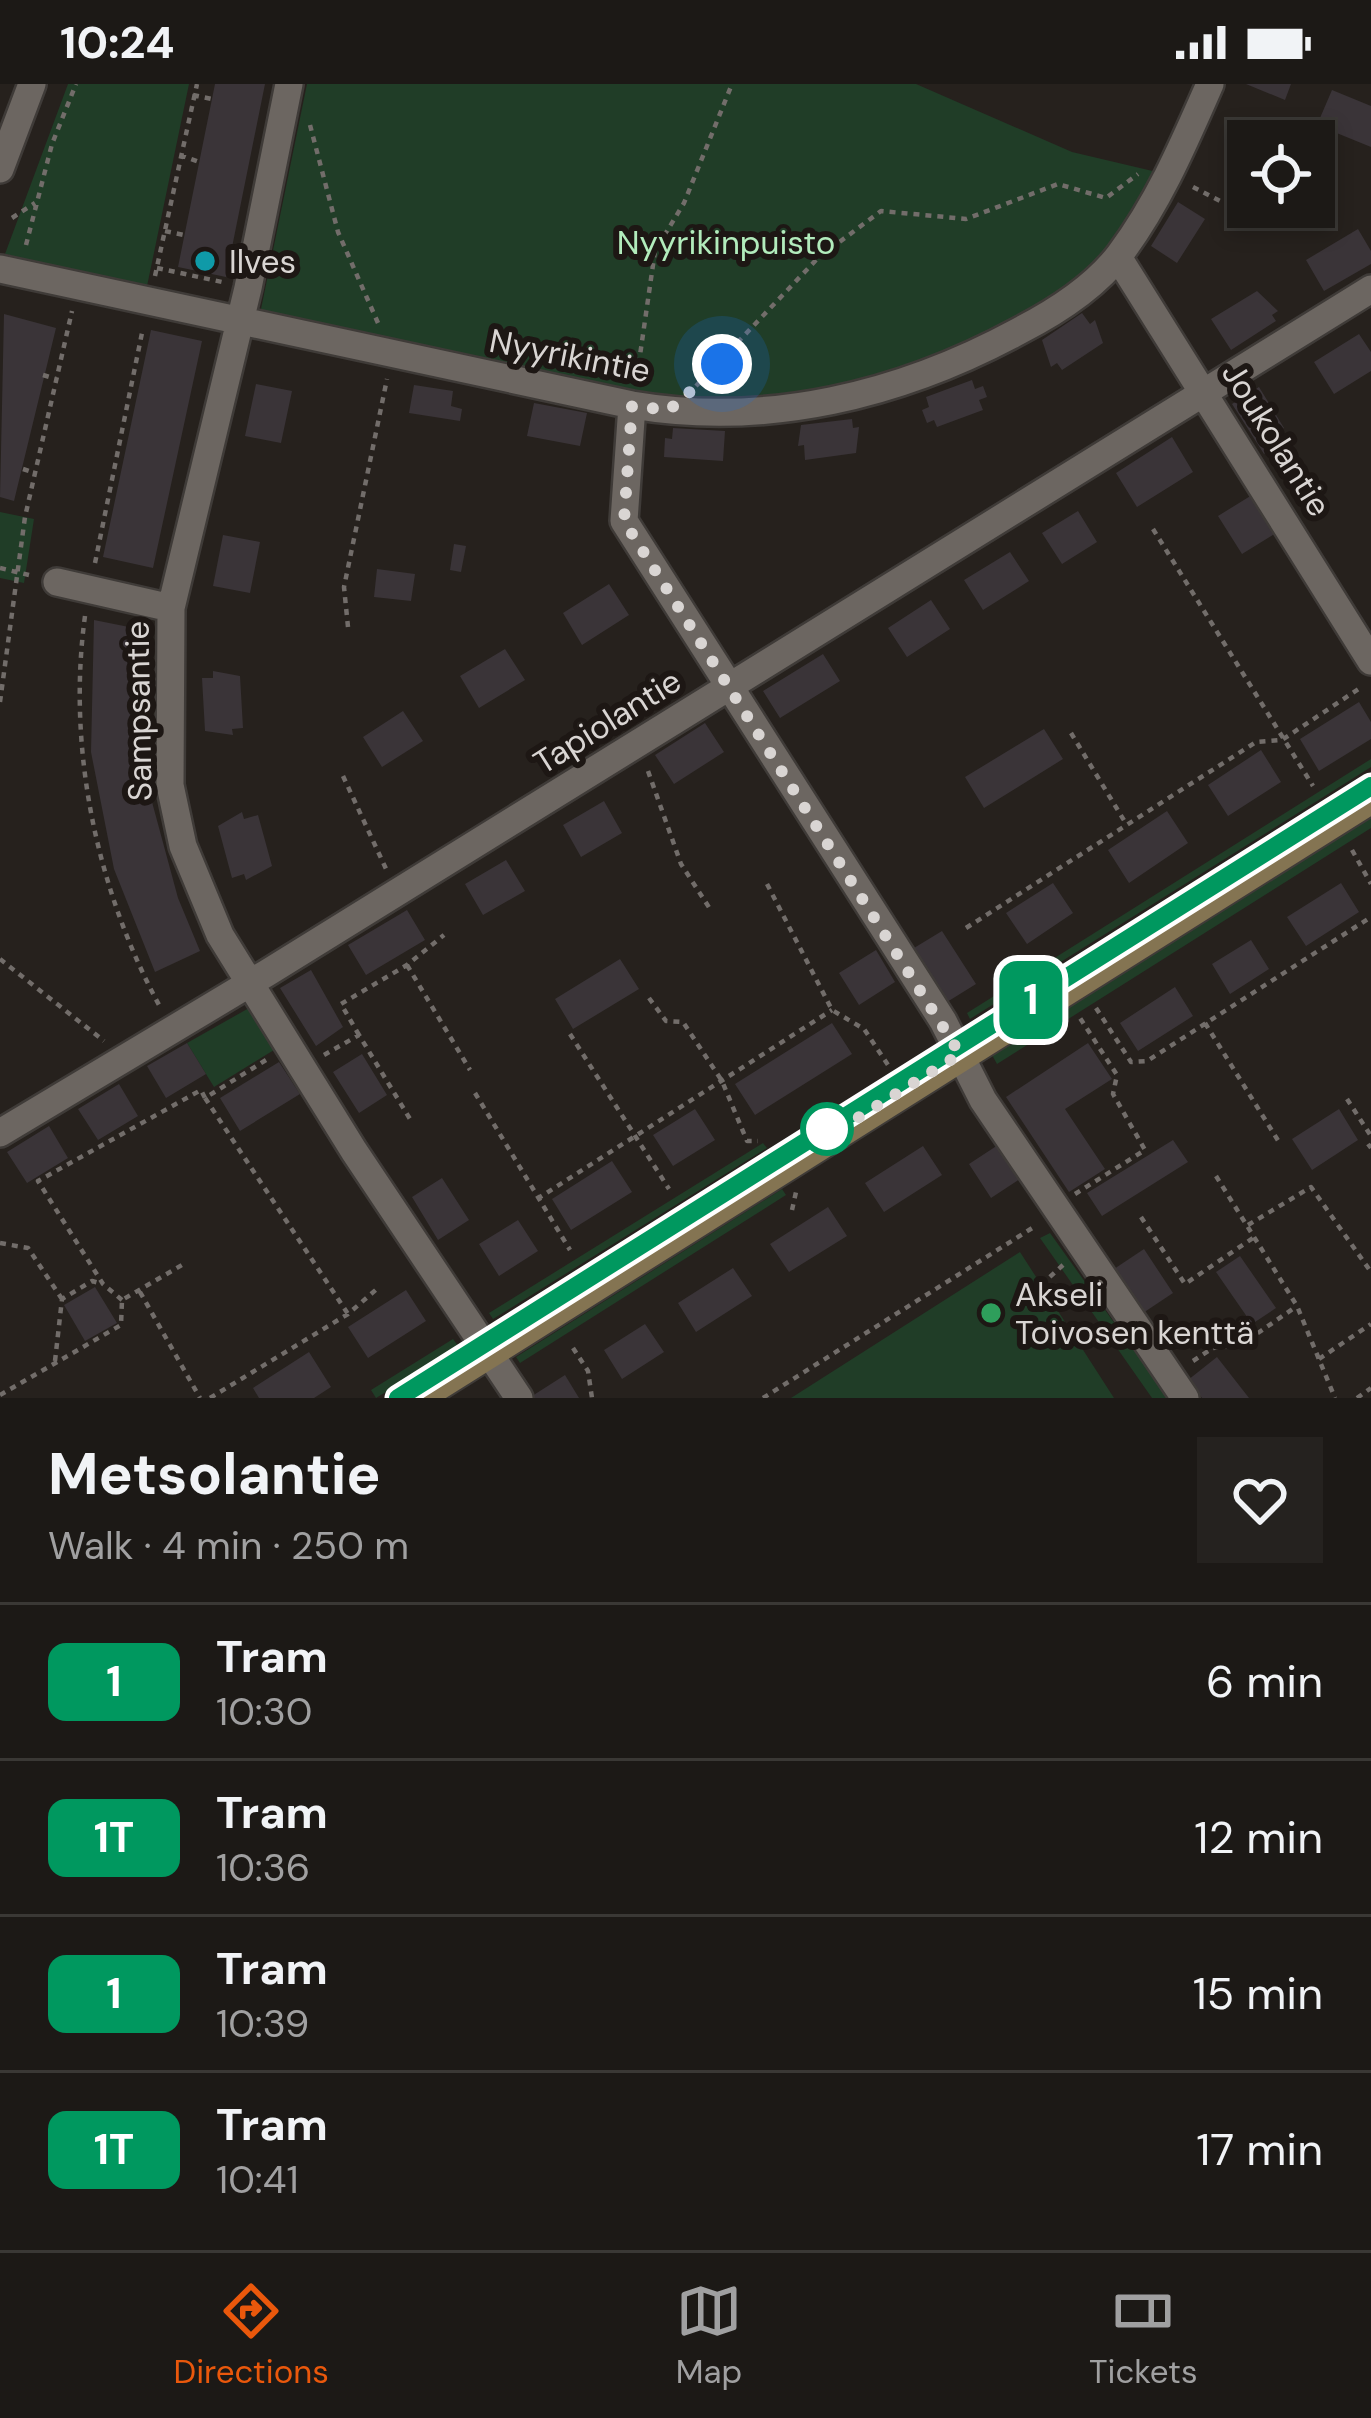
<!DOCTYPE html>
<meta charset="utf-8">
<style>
:root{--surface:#1c1916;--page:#25221f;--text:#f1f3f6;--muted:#a0a0a1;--line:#3a3835;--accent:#ea580c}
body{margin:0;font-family:"DM Sans",sans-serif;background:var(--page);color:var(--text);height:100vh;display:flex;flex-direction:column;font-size:45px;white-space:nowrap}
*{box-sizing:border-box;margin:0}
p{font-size:39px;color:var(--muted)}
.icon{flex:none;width:66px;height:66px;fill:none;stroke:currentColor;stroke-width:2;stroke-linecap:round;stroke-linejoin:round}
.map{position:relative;height:1314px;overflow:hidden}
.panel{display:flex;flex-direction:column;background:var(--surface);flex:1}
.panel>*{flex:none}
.badge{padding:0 24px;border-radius:18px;font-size:42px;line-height:78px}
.fabs{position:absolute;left:1227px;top:36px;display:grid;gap:24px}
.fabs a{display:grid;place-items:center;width:108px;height:108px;border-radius:0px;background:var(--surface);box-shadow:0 6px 18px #0003,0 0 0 3px var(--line);font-size:60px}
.you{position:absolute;width:60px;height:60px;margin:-30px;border:9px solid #fff;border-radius:50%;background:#1a73e8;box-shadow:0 0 0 18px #1a73e833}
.map>.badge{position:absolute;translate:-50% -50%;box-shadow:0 0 0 6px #fff}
.round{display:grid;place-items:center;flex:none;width:126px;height:126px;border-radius:0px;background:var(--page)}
.head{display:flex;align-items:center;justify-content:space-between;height:204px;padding:0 48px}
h1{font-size:57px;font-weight:700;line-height:90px}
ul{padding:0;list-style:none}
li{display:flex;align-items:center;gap:36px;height:156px;padding:0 48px;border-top:3px solid var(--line)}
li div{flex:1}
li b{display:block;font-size:45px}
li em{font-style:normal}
li .badge{min-width:132px;font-weight:700;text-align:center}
.status{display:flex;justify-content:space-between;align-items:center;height:84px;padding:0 60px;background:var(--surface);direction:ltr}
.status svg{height:33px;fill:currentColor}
.dock{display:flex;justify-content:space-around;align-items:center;height:168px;border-top:3px solid var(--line);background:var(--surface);font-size:33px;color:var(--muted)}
.dock a{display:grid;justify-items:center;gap:6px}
.dock .on{color:var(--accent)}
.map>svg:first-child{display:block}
.green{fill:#203d27}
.building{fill:#3a3438}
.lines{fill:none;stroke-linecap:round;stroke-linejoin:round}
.street-casing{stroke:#3f3b38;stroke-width:32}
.secondary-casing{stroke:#3f3b38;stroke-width:40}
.path{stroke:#726d6a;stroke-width:4.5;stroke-dasharray:6 6;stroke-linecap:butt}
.street{stroke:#6c6661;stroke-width:27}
.secondary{stroke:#847452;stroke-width:36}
.tram{stroke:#bab6b4;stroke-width:3}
.line-casing{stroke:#fff;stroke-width:27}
.line{stroke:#00985f;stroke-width:18}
.walk{stroke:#d9d5d3;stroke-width:12;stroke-dasharray:0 21.6}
.culture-dot{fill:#0f9aa8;stroke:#1d1714;stroke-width:4.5}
.stop-dot{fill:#fff;stroke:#00985f;stroke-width:6}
.leisure-dot{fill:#2e9e5b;stroke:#1d1714;stroke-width:4.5}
.labels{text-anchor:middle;stroke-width:12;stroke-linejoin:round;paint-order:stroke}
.park-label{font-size:33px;fill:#b2ecbc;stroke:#1d1714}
.poi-label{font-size:33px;fill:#d9d5d3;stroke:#1d1714;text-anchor:start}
.street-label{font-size:33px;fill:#d9d5d3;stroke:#1d1714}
</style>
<div class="status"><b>10:24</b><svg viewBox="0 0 49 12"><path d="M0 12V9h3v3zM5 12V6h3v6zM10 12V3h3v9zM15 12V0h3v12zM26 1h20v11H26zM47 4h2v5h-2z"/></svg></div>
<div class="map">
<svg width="1371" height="1314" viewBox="0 0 1371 1314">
<rect width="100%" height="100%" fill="#26211d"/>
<path class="green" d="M 68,0 L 189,0 L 146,207 L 5,170 Z
M 307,0 L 916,0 L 1072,68 L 1161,89 L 1111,166 L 1048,218 L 984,258 L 870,299 L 726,320 L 649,310 L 260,230 Z
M 0,428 L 34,435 L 24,499 L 0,494 Z
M 1371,675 L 1371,683 L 970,935 L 967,929 Z
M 1371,731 L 1371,744 L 997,980 L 992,971 Z
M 249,924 L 274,966 L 214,1003 L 187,959 Z
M 763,1059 L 767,1064 L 493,1235 L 489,1229 Z
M 782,1105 L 786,1111 L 520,1279 L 516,1273 Z
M 1050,1149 L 1168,1314 L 1152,1314 L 1040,1154 Z
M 1020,1168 L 1114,1314 L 791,1314 Z
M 453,1255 L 459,1263 L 376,1314 L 371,1306 Z"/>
<path class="building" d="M 215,0 L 265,0 L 226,193 L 178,183 Z
M 1246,0 L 1291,0 L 1285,16 Z
M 1332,6 L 1371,22 L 1371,63 L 1317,41 Z
M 1241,90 L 1248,94 L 1248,108 L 1236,101 Z
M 1178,118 L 1205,135 L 1177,179 L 1151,162 Z
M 1358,145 L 1371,167 L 1371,180 L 1324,207 L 1306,176 Z
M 1257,207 L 1278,227 L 1272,231 L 1276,237 L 1231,266 L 1211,235 Z
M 1082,229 L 1090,240 L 1095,236 L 1103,259 L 1062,286 L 1057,279 L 1051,283 L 1042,256 Z
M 4,230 L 56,244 L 14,417 L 0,413 Z
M 151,246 L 202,257 L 153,484 L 103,473 Z
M 1359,250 L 1371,268 L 1371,287 L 1334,310 L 1314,278 Z
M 972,296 L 975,305 L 983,302 L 987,313 L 979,316 L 983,326 L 937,343 L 934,336 L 927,339 L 922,326 L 929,323 L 926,313 Z
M 256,300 L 292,307 L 281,359 L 245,352 Z
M 414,301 L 453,307 L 451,322 L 462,325 L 460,337 L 409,329 Z
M 1259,303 L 1284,344 L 1278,348 L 1284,357 L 1264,370 L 1232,320 Z
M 534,319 L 587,329 L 580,362 L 527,352 Z
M 852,335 L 853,344 L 859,343 L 856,369 L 805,376 L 804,361 L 798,362 L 801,341 Z
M 673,344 L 725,347 L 723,377 L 664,373 L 665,354 L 672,355 Z
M 1172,353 L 1193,388 L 1137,423 L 1116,389 Z
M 1252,411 L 1276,449 L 1242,470 L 1218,432 Z
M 1078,427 L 1097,458 L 1062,480 L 1042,449 Z
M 223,451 L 260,458 L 250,509 L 213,502 Z
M 454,460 L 466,462 L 461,488 L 450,486 Z
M 1010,468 L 1029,497 L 983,526 L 964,496 Z
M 377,485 L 415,490 L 411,517 L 374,513 Z
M 609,500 L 629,531 L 582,561 L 563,529 Z
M 931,516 L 950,545 L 907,573 L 888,544 Z
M 94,536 L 144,546 L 144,658 L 152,718 L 178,814 L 200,867 L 155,888 L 114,785 L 91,668 Z
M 505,565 L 525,596 L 479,624 L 460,592 Z
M 823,570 L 840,597 L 780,634 L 763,607 Z
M 213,587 L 240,592 L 243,644 L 232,645 L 233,651 L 205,647 L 202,594 L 213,594 Z
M 1359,618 L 1371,638 L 1371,655 L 1319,687 L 1300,655 Z
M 403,627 L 423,657 L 382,683 L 363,653 Z
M 705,639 L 724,668 L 674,700 L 655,671 Z
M 1044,645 L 1063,675 L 984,724 L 965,693 Z
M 1261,666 L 1281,698 L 1228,732 L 1208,701 Z
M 604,717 L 622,749 L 581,773 L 563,741 Z
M 1167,727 L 1188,759 L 1129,799 L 1108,766 Z
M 242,728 L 244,735 L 258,731 L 272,782 L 246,796 L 244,790 L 232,794 L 218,742 Z
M 506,776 L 525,807 L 483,831 L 465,800 Z
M 1053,799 L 1073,829 L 1027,860 L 1006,829 Z
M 1341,799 L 1359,828 L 1306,862 L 1287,833 Z
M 407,826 L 425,856 L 366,891 L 348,861 Z
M 942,847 L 976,900 L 947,918 L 914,864 Z
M 1251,856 L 1269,885 L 1230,910 L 1212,880 Z
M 876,866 L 895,898 L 859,921 L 839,889 Z
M 620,875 L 639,905 L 573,945 L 555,915 Z
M 311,886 L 343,943 L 316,962 L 280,904 Z
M 1175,903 L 1193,932 L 1138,967 L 1120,939 Z
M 832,939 L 852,970 L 755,1031 L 735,1000 Z
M 187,959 L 206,990 L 166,1014 L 147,982 Z
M 1088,959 L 1112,995 L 1065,1025 L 1105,1085 L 1069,1108 L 1006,1013 Z
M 362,970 L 387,1011 L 359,1029 L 333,988 Z
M 279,978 L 300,1010 L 240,1047 L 220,1014 Z
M 119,1000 L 138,1032 L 98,1056 L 78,1025 Z
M 695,1025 L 715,1056 L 673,1082 L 653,1051 Z
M 1339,1025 L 1358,1056 L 1312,1086 L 1292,1055 Z
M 49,1042 L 68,1074 L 27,1099 L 7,1068 Z
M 1173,1056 L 1188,1078 L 1102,1132 L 1087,1109 Z
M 998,1061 L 1020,1095 L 991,1114 L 969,1080 Z
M 923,1062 L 942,1091 L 884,1128 L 865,1099 Z
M 612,1077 L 632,1108 L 571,1146 L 552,1115 Z
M 442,1094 L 469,1136 L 438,1156 L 412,1113 Z
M 828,1123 L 847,1152 L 789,1188 L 770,1160 Z
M 518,1136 L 538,1167 L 499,1192 L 479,1160 Z
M 1144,1165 L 1173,1209 L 1143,1229 L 1114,1185 Z
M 1240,1172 L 1276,1224 L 1252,1240 L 1216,1188 Z
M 733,1184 L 752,1212 L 696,1248 L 678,1219 Z
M 95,1203 L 117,1239 L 85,1257 L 64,1221 Z
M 406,1206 L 426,1237 L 368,1274 L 348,1243 Z
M 645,1240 L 664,1268 L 622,1295 L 604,1266 Z
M 309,1268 L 331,1303 L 314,1314 L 259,1314 L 253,1304 Z
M 1217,1273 L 1249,1314 L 1202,1314 L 1188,1296 Z
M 565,1291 L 579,1314 L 529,1314 Z"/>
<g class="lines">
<g class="street-casing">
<path id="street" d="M 289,0 L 248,204 L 171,524 L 170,701 L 183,762 L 220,851 L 354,1067 L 519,1314
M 0,85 L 32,0
M 1118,173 L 1371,577
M 0,185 L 632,321 C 767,344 901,311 1019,247 C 1054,229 1096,202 1120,170 C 1159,118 1184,59 1210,0
M 632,321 L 624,437 L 943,937 L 983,1016 L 1185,1314
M 57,498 L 171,524
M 0,1049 L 267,889 L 1371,205"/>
</g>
<g class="secondary-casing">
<path id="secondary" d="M 412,1314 L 1371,711"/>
</g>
<path class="path" d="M 193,11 L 212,15
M 310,41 L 338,148 L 378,239
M 180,71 L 199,78
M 1193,103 L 1220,117
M 12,134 L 35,119
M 165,147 L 184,151
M 26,161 L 52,60 L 76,0
M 157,184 L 222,198
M 155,192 L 197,0
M 43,291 L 56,295
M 637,292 L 655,167 L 684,119 L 732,0
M 696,302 L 818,174 L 881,127 L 966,135 L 1058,100 L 1106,114 L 1138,90
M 23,385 L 35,389
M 1153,445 L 1313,702
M 95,479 L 143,244
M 0,484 L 29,491
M 85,532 C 67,663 96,804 159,921
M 348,543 L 344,503 L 387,295
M 0,618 L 25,433 L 72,227
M 1071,649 L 1125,738
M 648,687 L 681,780 L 712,828
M 343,692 L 387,787
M 1352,766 L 1371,800
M 767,800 L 832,926 L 864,945 L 888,981
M 966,844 L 1256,658 L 1282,656 L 1363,602
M 0,875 L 104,957
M 407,881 L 470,986
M 649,914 L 666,937 L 683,938 L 722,997 L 747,1057 L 758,1057
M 1096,924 L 1131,978 L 1147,977 L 1371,833
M 1205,939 L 1279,1058
M 570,950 L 669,1105
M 359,951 L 341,920 L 407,881 L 444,851
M 324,971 L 359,951 L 410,1035
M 266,976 L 205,1014 L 348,1230
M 475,1009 L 570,1166
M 1347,1015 L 1371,1052
M 1368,1060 L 1371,1064
M 1216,1092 L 1297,1222 L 1335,1314
M 1075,1110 L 1145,1066 L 1113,1010 L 1117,991 L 1080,934
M 537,1115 L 832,926
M 792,1126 L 796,1108
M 1141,1133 L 1185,1200 L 1253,1154
M 1248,1141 L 1311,1103 L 1371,1188
M 0,1159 L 28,1164 L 62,1215
M 1041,1201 L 1063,1181
M 140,1208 L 200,1314
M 122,1216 L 103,1200 L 38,1097 L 201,1006 L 205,1014
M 1076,1256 L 1103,1239
M 573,1264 L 588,1287 L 592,1314
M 1319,1275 L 1371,1240
M 55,1277 L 62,1215 L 92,1197 L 103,1200
M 1193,1277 L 1213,1264 L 1242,1260 L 1297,1222
M 0,1311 L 121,1241 L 122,1216 L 182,1181
M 210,1314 L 348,1230 L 378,1204
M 763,1314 L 1037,1141
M 1357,1314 L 1371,1304"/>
<use href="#street" class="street"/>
<use href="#secondary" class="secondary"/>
<path class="tram" d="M 398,1314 L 1371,702"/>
</g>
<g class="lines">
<g class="line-casing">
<path id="line" d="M 398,1314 L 1371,702"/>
</g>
<use href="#line" class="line"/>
<path class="walk" d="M 722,280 L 669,326 L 632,322 L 624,437 L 960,970 L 843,1043 L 827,1045"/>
</g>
<circle class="culture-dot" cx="205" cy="177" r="12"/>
<circle class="stop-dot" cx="827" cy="1045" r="24"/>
<circle class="leisure-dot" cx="991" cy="1229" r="12"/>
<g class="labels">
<g class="park-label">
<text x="726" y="170">Nyyrikinpuisto</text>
</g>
<g class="poi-label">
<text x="229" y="189">Ilves</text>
<text x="1015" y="1222">Akseli<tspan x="1015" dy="38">Toivosen kenttä</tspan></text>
</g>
<g class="street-label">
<text transform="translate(570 271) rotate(11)" y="12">Nyyrikintie</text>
<text transform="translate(1277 355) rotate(58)" y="12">Joukolantie</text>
<text transform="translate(138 627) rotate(-91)" y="12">Sampsantie</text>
<text transform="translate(607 637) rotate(-32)" y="12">Tapiolantie</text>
</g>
</g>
</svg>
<div class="fabs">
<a><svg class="icon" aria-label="locate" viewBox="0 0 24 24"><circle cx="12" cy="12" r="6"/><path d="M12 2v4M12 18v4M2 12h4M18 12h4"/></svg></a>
</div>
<div class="you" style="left:722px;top:280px"></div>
<b class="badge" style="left:1031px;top:916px;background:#00985f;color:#fff">1</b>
</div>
<section class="panel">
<div class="head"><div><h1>Metsolantie</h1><p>Walk · 4 min · 250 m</p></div><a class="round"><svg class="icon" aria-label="heart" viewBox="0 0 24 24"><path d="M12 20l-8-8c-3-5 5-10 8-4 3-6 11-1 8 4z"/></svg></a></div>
<ul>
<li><span class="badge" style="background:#00985f;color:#fff">1</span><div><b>Tram</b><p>10:30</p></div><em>6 min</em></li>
<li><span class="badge" style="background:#00985f;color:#fff">1T</span><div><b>Tram</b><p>10:36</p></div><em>12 min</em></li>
<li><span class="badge" style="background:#00985f;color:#fff">1</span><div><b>Tram</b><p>10:39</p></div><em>15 min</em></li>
<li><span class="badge" style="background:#00985f;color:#fff">1T</span><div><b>Tram</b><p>10:41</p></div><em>17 min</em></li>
</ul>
</section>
<nav class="dock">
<a class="on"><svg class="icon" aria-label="directions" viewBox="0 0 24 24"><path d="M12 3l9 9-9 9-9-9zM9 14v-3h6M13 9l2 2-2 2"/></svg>Directions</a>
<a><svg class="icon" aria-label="map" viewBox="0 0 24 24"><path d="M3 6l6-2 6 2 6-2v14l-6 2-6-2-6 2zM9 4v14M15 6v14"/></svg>Map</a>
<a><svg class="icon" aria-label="tickets" viewBox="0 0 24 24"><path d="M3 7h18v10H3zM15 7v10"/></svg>Tickets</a>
</nav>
